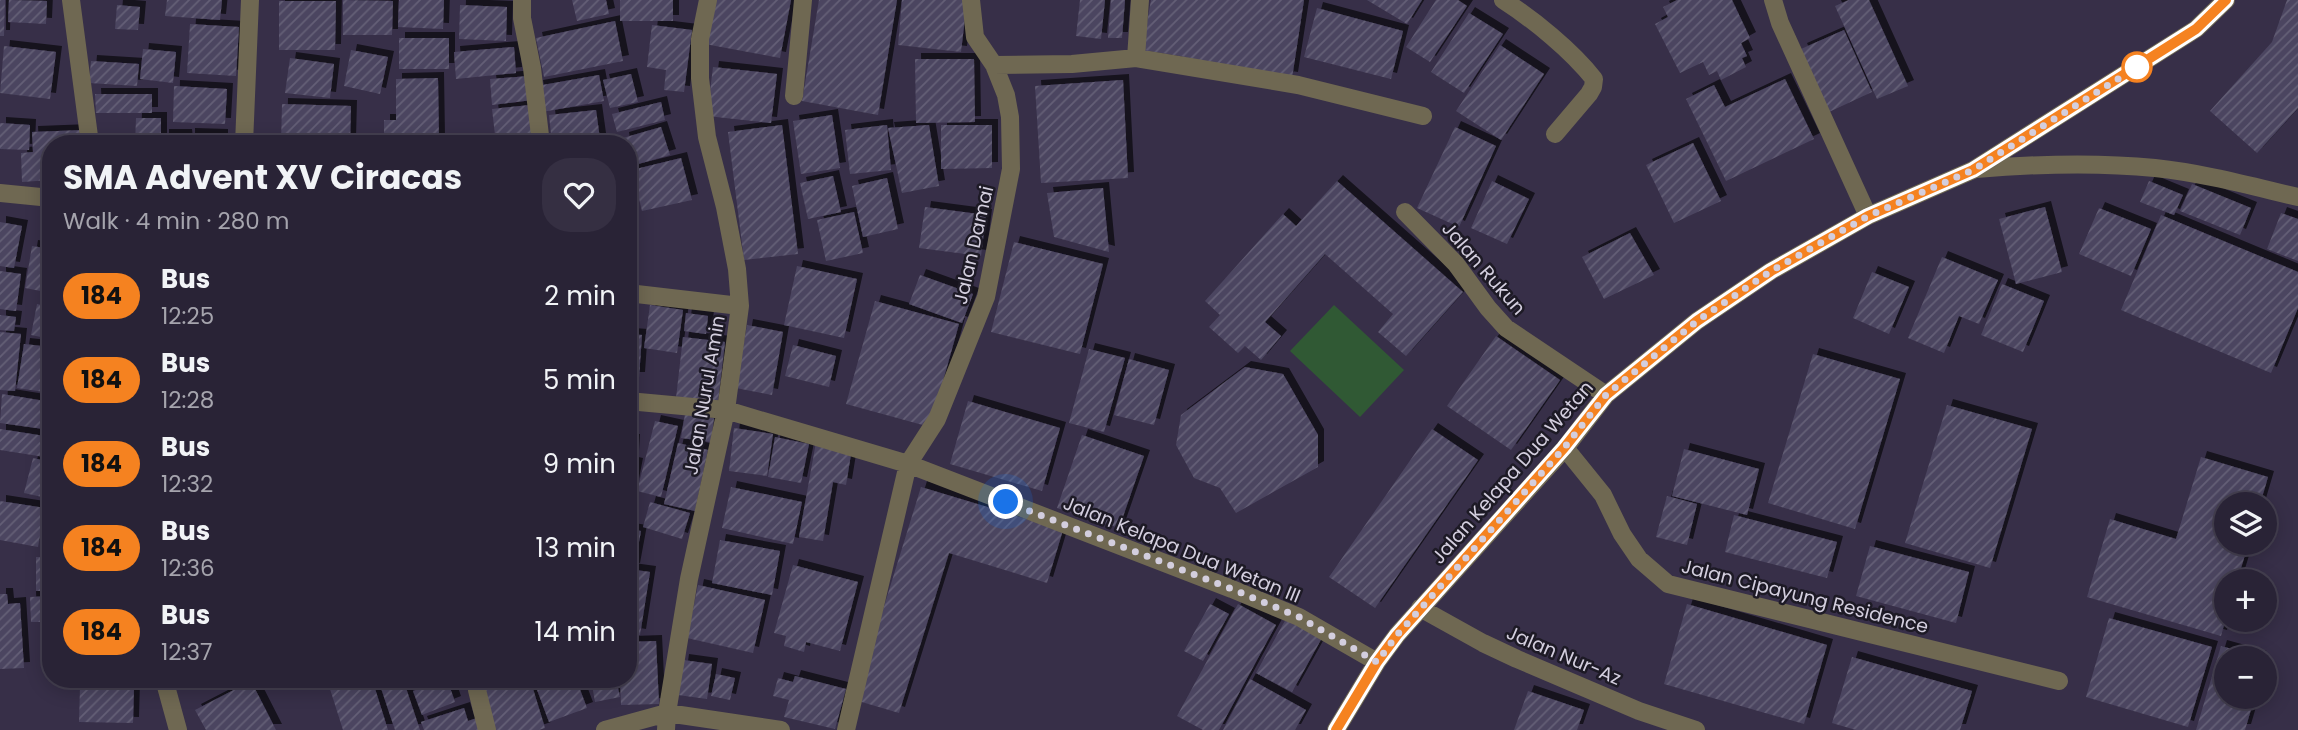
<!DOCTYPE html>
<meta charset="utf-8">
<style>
:root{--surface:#292336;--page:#352f42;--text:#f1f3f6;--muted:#a5a4ad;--line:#454051}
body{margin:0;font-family:Poppins,sans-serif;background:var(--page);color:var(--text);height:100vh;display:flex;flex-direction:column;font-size:26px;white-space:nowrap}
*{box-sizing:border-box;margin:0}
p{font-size:23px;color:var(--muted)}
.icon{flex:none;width:38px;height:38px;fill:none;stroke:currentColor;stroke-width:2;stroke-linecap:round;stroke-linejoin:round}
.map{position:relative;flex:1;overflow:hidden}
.sheet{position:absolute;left:42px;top:135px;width:595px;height:553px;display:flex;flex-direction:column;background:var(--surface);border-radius:28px;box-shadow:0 4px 18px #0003,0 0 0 2px var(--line)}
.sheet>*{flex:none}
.badge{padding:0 14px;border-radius:23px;font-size:24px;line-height:46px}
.controls{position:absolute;left:2214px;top:492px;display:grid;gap:14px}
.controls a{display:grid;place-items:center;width:63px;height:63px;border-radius:50%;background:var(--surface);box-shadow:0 4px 18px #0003,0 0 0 2px var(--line);font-size:35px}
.you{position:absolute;width:35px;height:35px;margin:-18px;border:5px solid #fff;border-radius:50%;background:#1a73e8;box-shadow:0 0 0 10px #1a73e833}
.map>.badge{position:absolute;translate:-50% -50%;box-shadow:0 0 0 4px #fff}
.round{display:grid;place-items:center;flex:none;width:74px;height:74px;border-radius:28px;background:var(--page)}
.overview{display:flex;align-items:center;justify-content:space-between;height:119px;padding:0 21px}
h1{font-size:33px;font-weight:700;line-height:52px}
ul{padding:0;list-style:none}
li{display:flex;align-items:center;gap:21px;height:84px;padding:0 21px}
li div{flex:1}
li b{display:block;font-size:26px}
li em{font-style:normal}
li .badge{min-width:77px;font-weight:700;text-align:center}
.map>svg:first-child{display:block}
.green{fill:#305934}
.building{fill:url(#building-hatch);filter:url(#shadow)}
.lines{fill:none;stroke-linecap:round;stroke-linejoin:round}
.minor{stroke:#6f6852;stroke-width:18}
.line-casing{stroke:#fff;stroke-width:16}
.line{stroke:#f58220;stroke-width:10}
.walk{stroke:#d3cede;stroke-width:7;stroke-dasharray:0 12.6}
.stop-dot{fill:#fff;stroke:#f58220;stroke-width:3.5}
.labels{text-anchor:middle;stroke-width:5;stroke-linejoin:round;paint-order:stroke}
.street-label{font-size:19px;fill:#d3cede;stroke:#1d1a25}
</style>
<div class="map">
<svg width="2298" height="730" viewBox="0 0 2298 730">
<defs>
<pattern id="building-hatch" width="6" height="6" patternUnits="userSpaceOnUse" patternTransform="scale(1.75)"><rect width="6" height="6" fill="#4b4560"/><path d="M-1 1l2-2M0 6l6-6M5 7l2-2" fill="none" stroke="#645f76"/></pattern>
<filter id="shadow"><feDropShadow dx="6" dy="-6" stdDeviation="0" flood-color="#0009"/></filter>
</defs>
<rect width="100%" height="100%" fill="#372f48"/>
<path class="green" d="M 1334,305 L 1404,370 L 1360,417 L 1290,351 Z"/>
<path class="building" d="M 0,0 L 5,0 L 4,36 L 0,36 Z
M 9,0 L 47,1 L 46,24 L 8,22 Z
M 167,0 L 222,0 L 220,20 L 165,16 Z
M 343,0 L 393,1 L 392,35 L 343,35 Z
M 399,0 L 444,0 L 443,29 L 398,27 Z
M 572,0 L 606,0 L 609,14 L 577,21 Z
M 620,0 L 673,0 L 673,21 L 620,21 Z
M 713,0 L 791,0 L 780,58 L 705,44 Z
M 819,0 L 897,0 L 878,115 L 802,101 Z
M 902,0 L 967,0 L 961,52 L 898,45 Z
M 1080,0 L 1105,0 L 1101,39 L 1076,36 Z
M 1111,0 L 1125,0 L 1122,38 L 1108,38 Z
M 1151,0 L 1304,0 L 1292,78 L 1233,69 L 1180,56 L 1142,50 Z
M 1367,0 L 1422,0 L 1407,24 Z
M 1436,0 L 1458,0 L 1467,6 L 1430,62 L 1406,47 Z
M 1677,0 L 1732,0 L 1750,38 L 1741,43 L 1747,56 L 1742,58 L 1746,67 L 1721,80 L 1717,71 L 1709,75 L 1703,62 L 1680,73 L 1655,24 L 1668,17 L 1663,7 Z
M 1849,0 L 1869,0 L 1908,86 L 1877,99 L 1835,6 Z
M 2287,0 L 2298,0 L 2298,108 L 2257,153 L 2210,111 L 2272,42 Z
M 279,1 L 336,1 L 335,50 L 279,50 Z
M 117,5 L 140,7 L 138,30 L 115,29 Z
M 460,5 L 507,7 L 506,41 L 459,39 Z
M 1317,8 L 1403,31 L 1391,79 L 1304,57 Z
M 1469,13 L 1503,34 L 1464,93 L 1431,72 Z
M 615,21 L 623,61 L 544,77 L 536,38 Z
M 190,24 L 239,27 L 236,76 L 187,73 Z
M 652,25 L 692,30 L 684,92 L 664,90 L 666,70 L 647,67 Z
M 1844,30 L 1872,92 L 1829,112 L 1801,49 Z
M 399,38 L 449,38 L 449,69 L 399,69 Z
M 1500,45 L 1544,74 L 1501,140 L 1456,111 Z
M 4,46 L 56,52 L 50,99 L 0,93 Z
M 514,47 L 516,73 L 456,79 L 454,52 Z
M 143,49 L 176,52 L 173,83 L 140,79 Z
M 351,50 L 388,57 L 380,94 L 344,86 Z
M 290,58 L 334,64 L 330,98 L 285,93 Z
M 915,59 L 974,59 L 975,122 L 916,123 Z
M 91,61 L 139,64 L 137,86 L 89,83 Z
M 713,67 L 777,74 L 771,123 L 707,116 Z
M 631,74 L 638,102 L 610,108 L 603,80 Z
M 599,75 L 604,101 L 542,112 L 537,86 Z
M 529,76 L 532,100 L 492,105 L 490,79 Z
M 438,78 L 439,143 L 384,144 L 384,120 L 396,120 L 396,79 Z
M 1785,79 L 1814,139 L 1726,181 L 1686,99 L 1714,85 L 1725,107 Z
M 1123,80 L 1128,178 L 1041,183 L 1035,86 Z
M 174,86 L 227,89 L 225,124 L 173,122 Z
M 95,94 L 152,94 L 152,113 L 96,113 Z
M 661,102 L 665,120 L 617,132 L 612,114 Z
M 282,104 L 351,106 L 350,144 L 281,144 Z
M 530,105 L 535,144 L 496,144 L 492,109 Z
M 596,110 L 600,139 L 552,144 L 549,115 Z
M 832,115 L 840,168 L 801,174 L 793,121 Z
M 136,118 L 161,118 L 161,144 L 135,144 Z
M 0,123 L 30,125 L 29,150 L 0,149 Z
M 782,125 L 798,254 L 744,260 L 728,132 Z
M 887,125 L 891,170 L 850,174 L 845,130 Z
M 929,125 L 939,186 L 902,193 L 888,128 Z
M 941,125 L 992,125 L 992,168 L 941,169 Z
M 661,127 L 670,155 L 631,166 L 628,144 L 624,144 L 623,138 Z
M 1455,127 L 1496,146 L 1459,227 L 1417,208 Z
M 84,130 L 85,144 L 51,144 L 51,180 L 22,182 L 21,153 L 33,152 L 32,132 Z
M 189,134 L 222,135 L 222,144 L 189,144 Z
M 163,135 L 186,135 L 187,144 L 163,144 Z
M 1693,143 L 1721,201 L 1674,223 L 1646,165 Z
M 681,158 L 692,200 L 642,211 L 632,170 Z
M 833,176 L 841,212 L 808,219 L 800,183 Z
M 887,178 L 898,229 L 863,237 L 852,186 Z
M 1337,181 L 1463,292 L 1406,356 L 1378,332 L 1393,314 L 1325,254 L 1265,322 L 1281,336 L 1261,360 L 1245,346 L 1238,353 L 1209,327 L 1220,315 L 1205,301 L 1283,214 L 1296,226 Z
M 1492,181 L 1529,199 L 1507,244 L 1471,228 Z
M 2149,181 L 2183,195 L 2174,215 L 2140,202 Z
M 2192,184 L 2251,208 L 2240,235 L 2180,211 Z
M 1103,188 L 1109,252 L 1054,237 L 1047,193 Z
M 925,207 L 986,215 L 981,256 L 919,248 Z
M 2045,207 L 2062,272 L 2016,284 L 1999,219 Z
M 2099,208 L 2151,229 L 2131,276 L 2079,254 Z
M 854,212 L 863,253 L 826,261 L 817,220 Z
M 2281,213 L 2298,219 L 2298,261 L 2267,249 Z
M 2161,215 L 2298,272 L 2298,308 L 2271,373 L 2121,310 Z
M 0,222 L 22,226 L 14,268 L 0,266 Z
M 1630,233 L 1654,275 L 1604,299 L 1582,257 Z
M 1014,242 L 1103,264 L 1080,354 L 991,332 Z
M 32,246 L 51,249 L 51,293 L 25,288 Z
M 1942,257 L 1998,280 L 1979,324 L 1959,316 L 1944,353 L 1908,338 Z
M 797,266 L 857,279 L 844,338 L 784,325 Z
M 0,271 L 21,274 L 16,311 L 0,309 Z
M 1872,272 L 1909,287 L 1889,334 L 1853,318 Z
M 920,275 L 973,294 L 962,323 L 909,304 Z
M 2002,284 L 2044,301 L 2023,352 L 1981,335 Z
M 875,301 L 959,324 L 930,427 L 846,404 Z
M 37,304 L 51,307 L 51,339 L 31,335 Z
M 650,305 L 683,310 L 677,353 L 644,348 Z
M 686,313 L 708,316 L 706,334 L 684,331 Z
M 0,315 L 16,317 L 14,331 L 0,330 Z
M 747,325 L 783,332 L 772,395 L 736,388 Z
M 0,332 L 21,334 L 15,391 L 0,390 Z
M 628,334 L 642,335 L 639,378 L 628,378 Z
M 1496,336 L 1560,380 L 1511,450 L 1447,406 Z
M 683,337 L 725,342 L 718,402 L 676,398 Z
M 24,344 L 51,347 L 51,393 L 17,388 Z
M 793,345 L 836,356 L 829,387 L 785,376 Z
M 1089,349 L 1125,358 L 1104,432 L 1069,423 Z
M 1813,354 L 1900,379 L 1855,529 L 1768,503 Z
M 1129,359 L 1169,370 L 1154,425 L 1114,415 Z
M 1245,367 L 1283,374 L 1318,435 L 1318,467 L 1236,513 L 1220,488 L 1194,478 L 1176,445 L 1181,415 Z
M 2,394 L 51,402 L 51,430 L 0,423 Z
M 968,401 L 1060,428 L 1042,491 L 950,464 Z
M 1947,405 L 2032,429 L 1990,568 L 1905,543 Z
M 685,414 L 714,418 L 711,442 L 681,438 Z
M 655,421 L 678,426 L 661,497 L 637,491 Z
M 734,428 L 773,434 L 767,476 L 729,471 Z
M 0,429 L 51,437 L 51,458 L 0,450 Z
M 1432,429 L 1478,460 L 1375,608 L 1329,577 Z
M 1082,435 L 1144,456 L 1119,528 L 1057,508 Z
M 775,437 L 809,444 L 801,483 L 768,477 Z
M 628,440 L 634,440 L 633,457 L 628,457 Z
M 816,442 L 852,448 L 846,485 L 833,482 L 823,541 L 799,537 Z
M 678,443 L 708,450 L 695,511 L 664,504 Z
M 1684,449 L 1759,469 L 1747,515 L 1672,496 Z
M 2201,457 L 2268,477 L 2260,504 L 2226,504 L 2226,542 L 2249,542 L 2237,581 L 2226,581 L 2226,618 L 2221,636 L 2087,597 L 2110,519 L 2176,539 Z
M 33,458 L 51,462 L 51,499 L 24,493 Z
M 628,462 L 637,464 L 632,490 L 628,490 Z
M 731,487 L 802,502 L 793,544 L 722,528 Z
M 921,487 L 1063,530 L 1047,583 L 949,553 L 899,713 L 855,700 Z
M 1667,496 L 1697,504 L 1687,545 L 1656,537 Z
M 47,500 L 51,500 L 51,550 L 47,550 Z
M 0,501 L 45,508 L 38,547 L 0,540 Z
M 650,502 L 690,513 L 682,539 L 643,527 Z
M 1734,515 L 1837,542 L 1827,578 L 1725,552 Z
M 628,529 L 641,531 L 634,569 L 628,568 Z
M 720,540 L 780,551 L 772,595 L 712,583 Z
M 1870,546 L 1969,572 L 1956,623 L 1856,596 Z
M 36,557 L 51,557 L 51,591 L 36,591 Z
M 793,565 L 858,582 L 840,651 L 806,642 L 804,652 L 784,646 L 786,636 L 774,633 Z
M 628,569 L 650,572 L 640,635 L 628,633 Z
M 698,585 L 765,600 L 753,653 L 687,638 Z
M 0,594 L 7,594 L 8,604 L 20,603 L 24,668 L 0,669 Z
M 51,596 L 51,622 L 31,622 L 30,597 Z
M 1210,604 L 1229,614 L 1203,661 L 1184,651 Z
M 1238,604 L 1276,625 L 1219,730 L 1203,730 L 1177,716 Z
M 1687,604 L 1827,645 L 1804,724 L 1664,684 Z
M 1287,617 L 1323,636 L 1292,692 L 1256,673 Z
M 2109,618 L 2212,647 L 2188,727 L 2086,697 Z
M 656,641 L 659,704 L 621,705 L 620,679 L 628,679 L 628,642 Z
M 2221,646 L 2261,657 L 2226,658 L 2226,696 L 2255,696 L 2245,730 L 2196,730 Z
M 1852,657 L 1972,691 L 1960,730 L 1856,730 L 1832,723 Z
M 683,660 L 712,664 L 707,699 L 678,695 Z
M 716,674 L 735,678 L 730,700 L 711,696 Z
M 795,676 L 846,689 L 835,729 L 784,717 L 789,700 L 773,696 L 778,678 L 793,682 Z
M 86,679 L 124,679 L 124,681 L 86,683 Z
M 364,679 L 372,679 L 388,730 L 343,730 L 330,689 Z
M 378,679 L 403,679 L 420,730 L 395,730 Z
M 447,679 L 455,702 L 422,715 L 413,691 Z
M 515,679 L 530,679 L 545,728 L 539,730 L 493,730 L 480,690 Z
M 533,679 L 576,679 L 587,708 L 549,722 Z
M 591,679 L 616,679 L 620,697 L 595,702 Z
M 1250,679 L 1306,710 L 1295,730 L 1223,730 Z
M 251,681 L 276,730 L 206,730 L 195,710 Z
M 80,686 L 134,687 L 133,723 L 79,722 Z
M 1528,691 L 1584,710 L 1577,730 L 1514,730 Z
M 464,708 L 468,721 L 477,718 L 481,730 L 424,730 L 421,722 Z"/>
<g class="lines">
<path class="minor" d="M 71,0 L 90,144
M 522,0 L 522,18 L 532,68 L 541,144
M 1503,0 C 1534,20 1571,50 1594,79 L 1593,87 L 1589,94 L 1555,134
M 1773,0 L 1780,23 L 1868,216
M 1136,58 L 1140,0
M 994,65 L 1072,64 L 1136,58 L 1298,85 L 1423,116
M 794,96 L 803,0
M 244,144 L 250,0
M 1976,169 C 2036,164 2095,162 2155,168 C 2203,173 2251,186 2298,197
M 0,193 L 51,198
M 1405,212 L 1456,264 L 1488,308 L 1506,328 L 1606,395
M 628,293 L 740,306
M 628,401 L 726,410 L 908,464 L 1232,589 L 1299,617 L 1377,662
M 1565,448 L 1603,495 L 1622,534 L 1639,559 L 1668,584 L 2059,681
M 1420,608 L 1483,643 L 1517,659 L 1639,711 L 1696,730
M 164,679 L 178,730
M 479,679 L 477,690 L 487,730
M 605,730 L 667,713 L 781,730
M 666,730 L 667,713 L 689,579 L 726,410 L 740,306 L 737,269 L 725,207 L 707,137 L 700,78 L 700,39 L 708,0
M 846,730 L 908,464 L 937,419 L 986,297 L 1011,169 L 1010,117 L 1006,95 L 994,65 L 975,37 L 971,0
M 1336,730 L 1377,662 L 1397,635 L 1565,448 L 1606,395 L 1697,321 L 1771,271 L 1868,216 L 1973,170 L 2196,29 L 2226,0"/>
</g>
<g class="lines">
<g class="line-casing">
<path id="line" d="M 1336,730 L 1377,662 L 1397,635 L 1564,448 L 1606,395 L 1697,321 L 1771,271 L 1868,216 L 1973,170 L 2196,29 L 2226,0"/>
</g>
<use href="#line" class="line"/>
<path class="walk" d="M 1006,502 L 1232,589 L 1299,617 L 1377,662 L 1397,635 L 1564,448 L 1606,395 L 1697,321 L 1771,271 L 1868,216 L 1973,170 L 2137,67"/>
</g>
<circle class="stop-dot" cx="2137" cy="67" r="14"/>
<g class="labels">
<g class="street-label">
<text transform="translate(973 245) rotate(-77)" y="7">Jalan Damai</text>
<text transform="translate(1484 268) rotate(49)" y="7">Jalan Rukun</text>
<text transform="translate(704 395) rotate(-80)" y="7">Jalan Nurul Amin</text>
<text transform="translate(1512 472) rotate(-49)" y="7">Jalan Kelapa Dua Wetan</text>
<text transform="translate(1182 549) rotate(22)" y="7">Jalan Kelapa Dua Wetan III</text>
<text transform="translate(1805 596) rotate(14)" y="7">Jalan Cipayung Residence</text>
<text transform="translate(1564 655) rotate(23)" y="7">Jalan Nur-Az</text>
</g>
</g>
</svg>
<div class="controls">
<a><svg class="icon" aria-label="layers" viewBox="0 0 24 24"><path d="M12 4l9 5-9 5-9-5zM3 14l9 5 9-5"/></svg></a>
<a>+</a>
<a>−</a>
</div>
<div class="you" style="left:1006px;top:502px"></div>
<section class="sheet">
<div class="overview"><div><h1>SMA Advent XV Ciracas</h1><p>Walk · 4 min · 280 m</p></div><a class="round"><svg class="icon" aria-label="heart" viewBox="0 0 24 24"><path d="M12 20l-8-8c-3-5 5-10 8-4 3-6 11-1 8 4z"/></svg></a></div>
<ul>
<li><span class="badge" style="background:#f58220;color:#111">184</span><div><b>Bus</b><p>12:25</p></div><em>2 min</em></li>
<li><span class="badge" style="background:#f58220;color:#111">184</span><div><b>Bus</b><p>12:28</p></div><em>5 min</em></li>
<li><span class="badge" style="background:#f58220;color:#111">184</span><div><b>Bus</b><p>12:32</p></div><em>9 min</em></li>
<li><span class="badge" style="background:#f58220;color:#111">184</span><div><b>Bus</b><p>12:36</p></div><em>13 min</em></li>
<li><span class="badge" style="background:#f58220;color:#111">184</span><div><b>Bus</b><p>12:37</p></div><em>14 min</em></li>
</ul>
</section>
</div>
